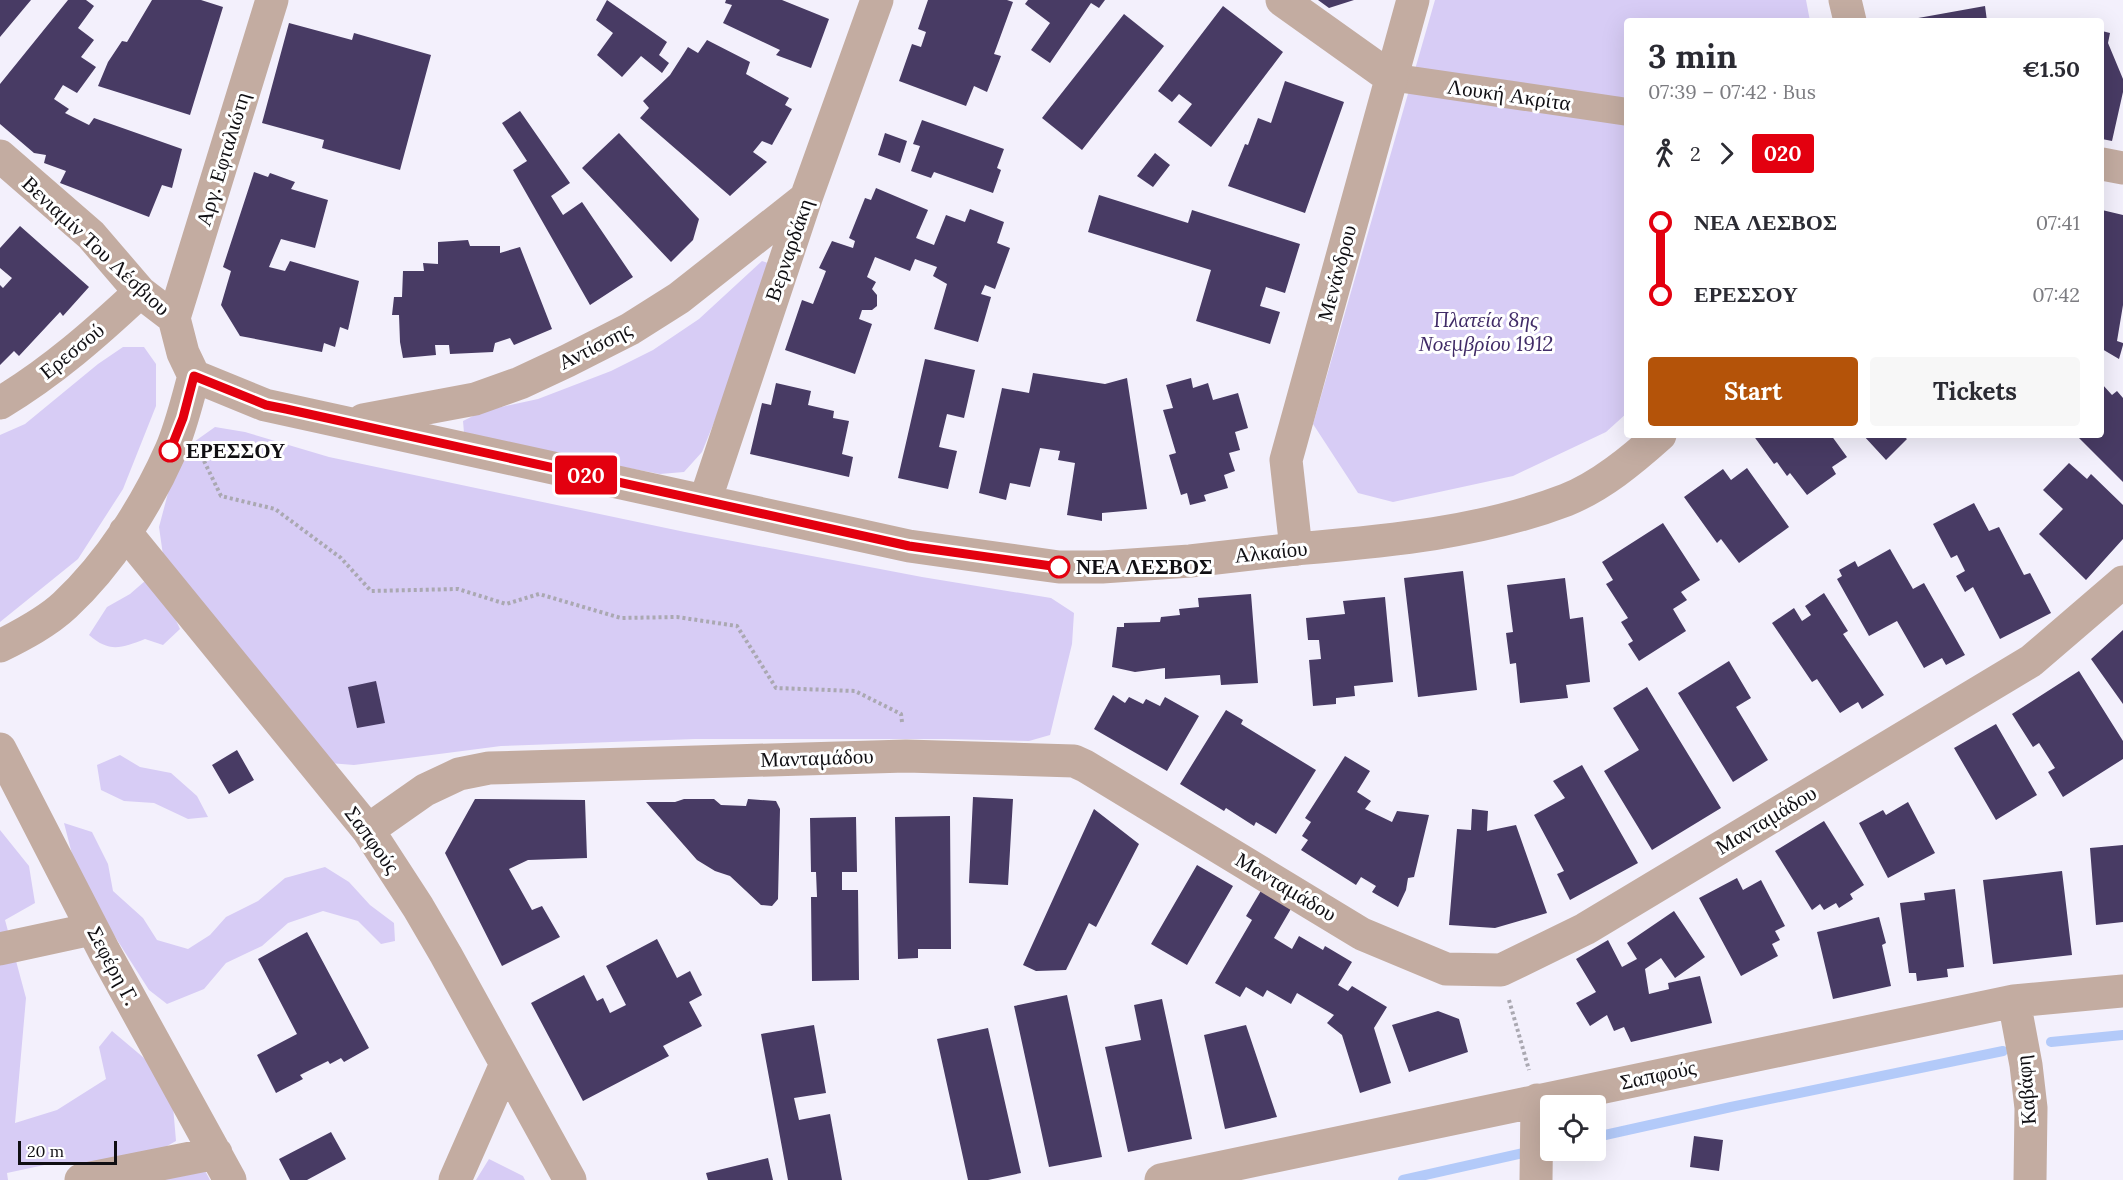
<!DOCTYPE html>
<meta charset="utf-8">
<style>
:root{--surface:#fff;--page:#f7f7f7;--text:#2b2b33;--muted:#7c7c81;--accent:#b45309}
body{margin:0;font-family:Lora,serif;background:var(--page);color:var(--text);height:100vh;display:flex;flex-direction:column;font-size:22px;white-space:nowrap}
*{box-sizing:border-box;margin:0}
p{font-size:20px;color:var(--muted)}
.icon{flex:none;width:33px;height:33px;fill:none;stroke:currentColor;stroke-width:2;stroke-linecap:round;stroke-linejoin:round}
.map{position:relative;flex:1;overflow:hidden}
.details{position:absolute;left:1624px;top:18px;width:480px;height:420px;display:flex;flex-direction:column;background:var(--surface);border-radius:6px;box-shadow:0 6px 24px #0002}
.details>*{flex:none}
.badge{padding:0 12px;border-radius:4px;font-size:21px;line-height:39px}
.buttons{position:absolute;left:1540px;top:1095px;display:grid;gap:12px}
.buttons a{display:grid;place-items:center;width:66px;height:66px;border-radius:6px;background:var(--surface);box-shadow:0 6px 24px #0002;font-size:30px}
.scale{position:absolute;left:18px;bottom:15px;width:99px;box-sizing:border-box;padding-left:6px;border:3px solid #100f13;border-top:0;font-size:16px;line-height:21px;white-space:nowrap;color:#100f13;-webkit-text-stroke:4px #fff;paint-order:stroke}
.map>.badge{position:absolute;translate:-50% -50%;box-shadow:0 0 0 3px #fff}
.legs{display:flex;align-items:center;gap:9px;height:66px;padding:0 24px;font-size:20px}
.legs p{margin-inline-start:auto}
.summary{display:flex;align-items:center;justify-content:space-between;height:102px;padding:0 24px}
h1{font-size:33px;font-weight:700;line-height:45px}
.cta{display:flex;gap:12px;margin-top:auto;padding:12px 24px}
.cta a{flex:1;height:69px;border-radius:6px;background:var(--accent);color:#fff;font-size:24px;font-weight:700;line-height:69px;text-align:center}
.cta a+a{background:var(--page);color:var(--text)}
ul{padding:0 24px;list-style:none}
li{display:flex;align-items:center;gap:21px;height:72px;font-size:22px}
li i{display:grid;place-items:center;width:9px;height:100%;margin:0 8px;background:currentColor}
li i::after{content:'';width:15px;height:15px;margin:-8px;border:4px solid;border-radius:50%;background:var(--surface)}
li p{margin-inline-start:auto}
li:first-child i{background:linear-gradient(#0000 50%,currentColor 0)}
li:last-child i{background:linear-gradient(currentColor 50%,#0000 0)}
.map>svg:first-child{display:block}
.green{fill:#d7ccf5}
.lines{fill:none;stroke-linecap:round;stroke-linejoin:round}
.stream{stroke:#b3caf9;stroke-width:10}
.building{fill:#483b64}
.path{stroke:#aaa8b1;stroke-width:4;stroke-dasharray:3 3;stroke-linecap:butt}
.pedestrian{stroke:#c3aca1;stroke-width:28}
.minor{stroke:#c3aca1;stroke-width:33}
.tertiary{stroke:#c3aca1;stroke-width:33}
.line-1-casing{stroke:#fff;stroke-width:14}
.line-1{stroke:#e3000f;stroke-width:9}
.stop-1-dot{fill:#fff;stroke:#e3000f;stroke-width:3}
.labels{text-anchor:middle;stroke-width:6;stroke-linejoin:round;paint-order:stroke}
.street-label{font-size:21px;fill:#100f13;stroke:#fff}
.park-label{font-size:21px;font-style:italic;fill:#412c67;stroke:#fff}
.stop-label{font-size:21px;font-weight:bold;fill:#100f13;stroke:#fff;text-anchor:start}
</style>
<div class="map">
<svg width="2123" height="1180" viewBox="0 0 2123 1180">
<rect width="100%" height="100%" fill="#f3f0fc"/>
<path class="green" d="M 1435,0 L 1806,0 L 1810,21 L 1628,21 L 1627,413 L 1606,432 L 1513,476 L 1393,502 L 1358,493 L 1313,424 Z
M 762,261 L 774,265 L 768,289 L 702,452 L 684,472 L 660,474 L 481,440 L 464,433 L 463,421 L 483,411 L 538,399 L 611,371 L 653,350 L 699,319 Z
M 123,347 L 144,347 L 156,364 L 156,406 L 123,489 L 78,559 L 0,622 L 0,435 L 25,424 L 98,364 Z
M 215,427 L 245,432 L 329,457 L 685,532 L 922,577 L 1051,598 L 1074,613 L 1072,644 L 1050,735 L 1029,741 L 945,739 L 695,739 L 501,746 L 354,765 L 329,763 L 164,562 L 159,527 L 172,478 L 184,449 Z
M 145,581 L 167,601 L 180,629 L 163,645 L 145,639 C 122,648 109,653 89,635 L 107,607 L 130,594 Z
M 120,755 L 140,767 L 171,773 L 197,796 L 208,817 L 188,819 L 154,803 L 124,801 L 101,790 L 97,765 Z
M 64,823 L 92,832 L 108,864 L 113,891 L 143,918 L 157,940 L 188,949 L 210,935 L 226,917 L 258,901 L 285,878 L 325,867 L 349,882 L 370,905 L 394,923 L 395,941 L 381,944 L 358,921 L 323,911 L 288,923 L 262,946 L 226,963 L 204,989 L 167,1004 L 149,990 L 112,932 L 73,858 Z
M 0,830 L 29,866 L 35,903 L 5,920 L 26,998 L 15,1123 L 57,1110 L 106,1079 L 99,1047 L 112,1031 L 150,1063 L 173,1106 L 176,1141 L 151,1155 L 101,1163 L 49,1164 L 7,1173 L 8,1180 L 0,1180 Z
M 489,1159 L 523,1176 L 525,1180 L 476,1180 Z
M 203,1167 L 210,1180 L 139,1180 Z"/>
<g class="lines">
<path class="stream" d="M 2051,1042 L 2123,1035
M 1596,1137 L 1731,1107 L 2003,1051
M 1403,1180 L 1532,1151"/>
</g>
<path class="building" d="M 0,0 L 31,0 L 0,37 Z
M 68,0 L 86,0 L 94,6 L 78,28 L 94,40 L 81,57 L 96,67 L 77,93 L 63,85 L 54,99 L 69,109 L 65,113 L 89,125 L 94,118 L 182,149 L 172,188 L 162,185 L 149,217 L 60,183 L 66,171 L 44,163 L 46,155 L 34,153 L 0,124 L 0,84 Z
M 152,0 L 201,0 L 223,7 L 190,115 L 98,86 L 108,62 L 122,41 L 127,42 Z
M 607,0 L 667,42 L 659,55 L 669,63 L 662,73 L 641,56 L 622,77 L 597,55 L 613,33 L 596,20 Z
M 726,0 L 782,0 L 829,19 L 811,68 L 776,55 L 780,50 L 723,23 L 732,5 L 725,3 Z
M 928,0 L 1007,0 L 1013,2 L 994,54 L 1001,56 L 987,92 L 974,86 L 966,106 L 899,81 L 912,44 L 921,47 L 926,32 L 918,29 Z
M 1028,0 L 1105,0 L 1099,8 L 1091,3 L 1050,63 L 1031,50 L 1050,23 L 1025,4 Z
M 1318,0 L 1354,0 L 1329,8 Z
M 1223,6 L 1283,52 L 1211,147 L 1178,122 L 1192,104 L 1179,94 L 1172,102 L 1158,91 Z
M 1985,6 L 1987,21 L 1907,21 L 1907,20 Z
M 1124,14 L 1164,46 L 1082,150 L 1042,118 Z
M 289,23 L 352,40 L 354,33 L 431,55 L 400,170 L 322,148 L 324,140 L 262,123 Z
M 2102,31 L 2110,33 L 2108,43 L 2123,79 L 2123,92 L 2112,141 L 2102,139 Z
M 707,40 L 750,62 L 746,74 L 789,98 L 785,105 L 792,109 L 772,145 L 762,141 L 753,152 L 767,162 L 730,196 L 640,118 L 649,108 L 643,101 L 670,75 L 688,47 L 698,53 Z
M 1285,81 L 1344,102 L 1305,213 L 1228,186 L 1245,144 L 1248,145 L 1258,118 L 1271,123 Z
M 520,111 L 570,183 L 551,196 L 563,215 L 582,202 L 633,277 L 590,305 L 513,170 L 527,161 L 502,123 Z
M 922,120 L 1004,149 L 997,168 L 1001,170 L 993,193 L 934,172 L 931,178 L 911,171 L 920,146 L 913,144 Z
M 619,133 L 699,219 L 693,240 L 671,262 L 582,168 Z
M 885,133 L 907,141 L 900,163 L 878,155 Z
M 1155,153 L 1170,165 L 1153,187 L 1137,176 Z
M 254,172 L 268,177 L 270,173 L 295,182 L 291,189 L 328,200 L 315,248 L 281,239 L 269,267 L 285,271 L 290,261 L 359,281 L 348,330 L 340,327 L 335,347 L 324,343 L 322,352 L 240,336 L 221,305 L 231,271 L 223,267 Z
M 876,188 L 928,210 L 916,238 L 934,245 L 946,215 L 965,222 L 970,209 L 1004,222 L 997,243 L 1010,248 L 995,289 L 985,285 L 981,294 L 991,297 L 978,342 L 934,329 L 947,284 L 933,276 L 937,267 L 915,259 L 910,271 L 875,257 L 867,277 L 876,282 L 872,289 L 877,295 L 877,306 L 872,310 L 862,310 L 859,319 L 872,324 L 855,374 L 785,350 L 802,300 L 813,304 L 826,271 L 819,268 L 832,241 L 853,248 L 855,241 L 849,238 L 865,198 L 871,200 Z
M 1099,195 L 1188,223 L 1192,210 L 1300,244 L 1285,293 L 1266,287 L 1260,306 L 1280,312 L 1270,344 L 1196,321 L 1211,270 L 1088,232 Z
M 2102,210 L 2123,215 L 2123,305 L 2117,341 L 2123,343 L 2123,345 L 2119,359 L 2102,349 Z
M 20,226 L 89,287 L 63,316 L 60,312 L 19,356 L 14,351 L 0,365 L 0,285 L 3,288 L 12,278 L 0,268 L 0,248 Z
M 468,240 L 470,246 L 500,246 L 500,253 L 520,247 L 552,329 L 514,345 L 510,338 L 495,343 L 493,352 L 450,354 L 449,345 L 435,345 L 436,355 L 403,358 L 400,342 L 399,315 L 392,315 L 394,297 L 402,297 L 403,271 L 424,271 L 423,263 L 438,264 L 438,242 Z
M 925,359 L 975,370 L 964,418 L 947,414 L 939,447 L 957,451 L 948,489 L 898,478 Z
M 1033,373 L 1105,384 L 1127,378 L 1147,509 L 1102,513 L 1102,521 L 1067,515 L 1075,463 L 1058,460 L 1060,451 L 1040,448 L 1030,487 L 1010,483 L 1006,500 L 979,493 L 1002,388 L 1029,393 Z
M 1191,378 L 1193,388 L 1208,383 L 1213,400 L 1238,393 L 1248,428 L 1235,432 L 1240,450 L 1229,453 L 1235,471 L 1224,475 L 1228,488 L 1204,495 L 1206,501 L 1190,505 L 1187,493 L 1181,495 L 1169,455 L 1176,453 L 1163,410 L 1173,408 L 1166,385 Z
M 776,383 L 811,391 L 808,405 L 834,411 L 833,418 L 849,421 L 842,454 L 853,457 L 849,477 L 750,454 L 762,403 L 771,405 Z
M 2102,384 L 2112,395 L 2117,391 L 2123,398 L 2123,482 L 2076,435 L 2102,435 Z
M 1753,435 L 1831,435 L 1847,457 L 1832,467 L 1836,474 L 1807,495 L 1790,473 L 1787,476 L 1777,462 L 1774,464 Z
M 1863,435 L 1902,435 L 1907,439 L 1886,460 Z
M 2069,463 L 2087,479 L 2091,474 L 2123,505 L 2123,539 L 2086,580 L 2039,534 L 2063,509 L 2043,490 Z
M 1747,468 L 1789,527 L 1739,563 L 1721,539 L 1717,543 L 1684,497 L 1723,469 L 1731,480 Z
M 1974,503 L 1989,531 L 1999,527 L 2024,575 L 2030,573 L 2051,613 L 2000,639 L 1973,587 L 1965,592 L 1956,576 L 1965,571 L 1957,555 L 1951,558 L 1933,524 Z
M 1663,523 L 1700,580 L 1681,592 L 1687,600 L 1673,609 L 1686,631 L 1639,661 L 1628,644 L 1633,641 L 1621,622 L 1628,618 L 1606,584 L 1613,580 L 1602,562 Z
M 1890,549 L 1913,589 L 1924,583 L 1965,655 L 1946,665 L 1942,658 L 1924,668 L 1897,621 L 1869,636 L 1837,579 L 1842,576 L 1839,570 L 1855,561 L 1858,567 Z
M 1463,571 L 1477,690 L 1418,697 L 1404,578 Z
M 1565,578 L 1570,619 L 1583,617 L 1590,682 L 1566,685 L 1568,698 L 1520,703 L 1516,663 L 1510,664 L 1506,633 L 1513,632 L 1507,585 Z
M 1824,593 L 1848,631 L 1843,634 L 1884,695 L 1862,709 L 1858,702 L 1840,713 L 1817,679 L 1812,682 L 1772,623 L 1794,608 L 1802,621 L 1811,615 L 1805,606 Z
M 1251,594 L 1258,683 L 1221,685 L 1220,675 L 1165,679 L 1165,668 L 1135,672 L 1112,667 L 1117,627 L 1124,627 L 1124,623 L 1160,622 L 1161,617 L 1180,615 L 1179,609 L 1199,607 L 1198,598 Z
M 1385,597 L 1393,682 L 1354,686 L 1355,696 L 1336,698 L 1336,704 L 1313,706 L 1309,660 L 1321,659 L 1319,640 L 1308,640 L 1306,618 L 1345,614 L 1343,601 Z
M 2123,630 L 2123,704 L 2091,659 Z
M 1729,661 L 1751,698 L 1736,707 L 1768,760 L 1733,782 L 1678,693 Z
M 2079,671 L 2123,741 L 2123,759 L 2063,797 L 2048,772 L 2055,768 L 2039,743 L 2033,747 L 2012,714 Z
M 376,681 L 385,723 L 357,728 L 348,687 Z
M 1647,687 L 1721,808 L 1652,850 L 1604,771 L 1639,750 L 1613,708 Z
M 1113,695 L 1125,703 L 1129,697 L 1143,704 L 1146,699 L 1160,706 L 1165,697 L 1199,716 L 1167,771 L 1094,729 Z
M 1226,710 L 1243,720 L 1241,724 L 1316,770 L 1276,834 L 1256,822 L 1254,826 L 1226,808 L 1224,811 L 1180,784 Z
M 1996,724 L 2037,795 L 1996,820 L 1954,748 Z
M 237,750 L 254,780 L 229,794 L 212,765 Z
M 1345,756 L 1370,771 L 1357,792 L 1371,801 L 1365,809 L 1392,822 L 1397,811 L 1429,815 L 1414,877 L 1408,878 L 1406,890 L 1398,907 L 1372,892 L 1376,886 L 1361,877 L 1356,885 L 1301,850 L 1308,840 L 1302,836 L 1311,822 L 1305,818 Z
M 1582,765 L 1638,863 L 1570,900 L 1557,874 L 1564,871 L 1534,815 L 1565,798 L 1553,781 Z
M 973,797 L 1013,799 L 1008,885 L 969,883 Z
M 475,799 L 585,800 L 587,858 L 528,860 L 509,869 L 532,910 L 542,906 L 560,937 L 502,966 L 445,853 Z
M 684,799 L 714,799 L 721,805 L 746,806 L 748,799 L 776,801 L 780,809 L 778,899 L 772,906 L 761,905 L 730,876 L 715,871 L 697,860 L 646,802 L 675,802 Z
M 1908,802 L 1935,853 L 1888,878 L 1859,823 L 1883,810 L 1886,815 Z
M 1094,809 L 1139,844 L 1096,927 L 1089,923 L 1066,970 L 1036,971 L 1023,965 Z
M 1472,809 L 1488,811 L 1487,831 L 1516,825 L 1547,913 L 1495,928 L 1449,925 L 1457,829 L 1471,830 Z
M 950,816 L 951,949 L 918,949 L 918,958 L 898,959 L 895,817 Z
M 856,817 L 857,872 L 842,872 L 842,890 L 858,890 L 859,980 L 812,981 L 811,897 L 817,897 L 816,872 L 811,872 L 810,818 Z
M 1824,821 L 1864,885 L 1850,894 L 1853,899 L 1839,908 L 1836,903 L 1824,910 L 1820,904 L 1812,910 L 1775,851 Z
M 2123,845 L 2123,922 L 2096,925 L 2090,848 Z
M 1197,865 L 1233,886 L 1187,965 L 1151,944 Z
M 2062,871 L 2072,955 L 1993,964 L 1983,880 Z
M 1737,878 L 1743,890 L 1761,880 L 1785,926 L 1775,931 L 1780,940 L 1772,944 L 1778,956 L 1741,976 L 1699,898 Z
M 1262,889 L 1292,907 L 1274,938 L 1292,949 L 1299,936 L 1323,950 L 1325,946 L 1352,962 L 1338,985 L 1348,991 L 1352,986 L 1387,1007 L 1374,1028 L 1391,1083 L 1360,1093 L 1342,1035 L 1327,1023 L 1334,1015 L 1297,993 L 1291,1004 L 1267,990 L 1263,997 L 1246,987 L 1240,997 L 1215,983 L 1252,920 L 1246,916 Z
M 1955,889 L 1964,967 L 1947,969 L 1948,977 L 1917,981 L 1916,973 L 1909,973 L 1900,903 L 1925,900 L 1924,893 Z
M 1674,911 L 1705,957 L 1675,978 L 1661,958 L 1645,969 L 1649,994 L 1669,989 L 1668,983 L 1700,976 L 1712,1023 L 1631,1042 L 1624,1027 L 1614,1031 L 1607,1015 L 1590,1026 L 1576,1003 L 1596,992 L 1576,959 L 1608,940 L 1622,967 L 1637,959 L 1627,943 Z
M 1879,917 L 1886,943 L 1882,945 L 1891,986 L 1833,999 L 1817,932 Z
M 307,932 L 369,1048 L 344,1062 L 341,1058 L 330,1064 L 328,1061 L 300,1075 L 303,1079 L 276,1093 L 257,1055 L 297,1034 L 258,959 Z
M 657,939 L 677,978 L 690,971 L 702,995 L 689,1002 L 702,1026 L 663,1046 L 669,1056 L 583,1101 L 531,1003 L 584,975 L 597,1001 L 603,998 L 610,1013 L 626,1005 L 606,966 Z
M 1067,995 L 1102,1157 L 1049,1167 L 1014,1006 Z
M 1162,999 L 1192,1139 L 1128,1152 L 1105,1047 L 1141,1040 L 1134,1005 Z
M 1438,1011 L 1459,1019 L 1468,1052 L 1409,1072 L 1392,1025 Z
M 814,1025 L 826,1093 L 794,1098 L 799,1120 L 830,1114 L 842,1180 L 788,1180 L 761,1034 Z
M 1246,1025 L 1277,1117 L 1225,1129 L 1204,1035 Z
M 988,1028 L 1021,1173 L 988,1180 L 968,1180 L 937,1039 Z
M 331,1132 L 346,1159 L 307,1180 L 290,1180 L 279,1159 Z
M 1694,1136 L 1723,1140 L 1719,1171 L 1690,1167 Z
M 768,1158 L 773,1180 L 708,1180 L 706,1173 Z"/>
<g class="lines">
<path class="path" d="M 204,461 L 221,496 L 275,509 L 341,558 L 371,591 L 458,589 L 506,604 L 539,594 L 621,618 L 677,617 L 737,626 L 776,688 L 855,691 L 901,714 L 902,722
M 1509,1000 L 1529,1070"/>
<path class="pedestrian" d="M 1390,77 L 1628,112"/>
<path class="minor" d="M 0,156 L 91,235 L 140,292 L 174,318 L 183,353 L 194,376
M 2102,164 L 2123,168
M 174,318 L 272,0
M 194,376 L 265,405 L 909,546 L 1059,567 L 1102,567 L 1190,561 L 1296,549
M 0,403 C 52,372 96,333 140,292
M 363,420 L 475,399 L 520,383 L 567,361 L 630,329 L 679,298 L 806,198
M 705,501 L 806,198 L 877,0
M 125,532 L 368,830 L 418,907 L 446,955 L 570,1180
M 0,646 C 22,635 47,622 65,605 C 110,563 146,506 171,450 C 181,427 187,401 194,376
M 0,749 L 104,951 L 230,1180
M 368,830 L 425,790 L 459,774 L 489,768 L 906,756 L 1074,761 L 1085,766 L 1362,934 L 1446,969 L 1501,970 L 1585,929 L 2031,661 L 2123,582
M 0,949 L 92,929
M 2014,1001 L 2026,1065 L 2031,1108 L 2030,1180
M 81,1180 L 216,1153
M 455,1180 L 506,1064
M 1161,1180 L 2014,1001 L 2123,991
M 1536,1180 L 1537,1100"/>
<path class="tertiary" d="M 1282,0 L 1390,77
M 1413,0 L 1286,460 L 1296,549 C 1386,541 1480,533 1566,500 C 1601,486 1632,460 1660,435
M 1845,0 L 1850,21"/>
</g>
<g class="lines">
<g class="line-1-casing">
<path id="line-1" d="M 170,451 L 183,418 L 194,376 L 266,405 L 286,409 L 909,546 L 1059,567"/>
</g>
<use href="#line-1" class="line-1"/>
</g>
<g class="stop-1-dot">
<circle cx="170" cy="451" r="10"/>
<circle cx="1059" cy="567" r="10"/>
</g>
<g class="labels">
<g class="street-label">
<text transform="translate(1509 95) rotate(8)" y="7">Λουκή Ακρίτα</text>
<text transform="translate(223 159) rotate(-73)" y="7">Αργ. Εφταλιώτη</text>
<text transform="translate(96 246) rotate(43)" y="7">Βενιαμίν Του Λέσβιου</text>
<text transform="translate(789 250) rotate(-71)" y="7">Βερναρδάκη</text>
<text transform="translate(1337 273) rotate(-75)" y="7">Μενάνδρου</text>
<text transform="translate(595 346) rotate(-27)" y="7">Αντίσσης</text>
<text transform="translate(72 351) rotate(-39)" y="7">Ερεσσού</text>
<text transform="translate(1271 552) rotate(-6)" y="7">Αλκαίου</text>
<text transform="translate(817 758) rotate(-2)" y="7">Μανταμάδου</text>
<text transform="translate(1766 820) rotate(-31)" y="7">Μανταμάδου</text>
<text transform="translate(372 840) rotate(54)" y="7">Σαπφούς</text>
<text transform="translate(1286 887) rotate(31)" y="7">Μανταμάδου</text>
<text transform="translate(113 966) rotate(62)" y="7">Σεφέρη Γ.</text>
<text transform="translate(1658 1075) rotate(-12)" y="7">Σαπφούς</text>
<text transform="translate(2026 1090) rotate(-95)" y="7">Καβάφη</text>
</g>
<g class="park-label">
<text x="1486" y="327">Πλατεία 8ης<tspan x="1486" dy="24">Νοεμβρίου 1912</tspan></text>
</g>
<g class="stop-label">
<text x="186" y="458">ΕΡΕΣΣΟΥ</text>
<text x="1076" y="574">ΝΕΑ ΛΕΣΒΟΣ</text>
</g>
</g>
</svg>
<div class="buttons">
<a><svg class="icon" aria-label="locate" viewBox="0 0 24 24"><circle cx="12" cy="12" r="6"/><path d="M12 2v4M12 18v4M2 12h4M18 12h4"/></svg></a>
</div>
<div class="scale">20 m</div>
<b class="badge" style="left:586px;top:475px;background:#e3000f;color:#fff">020</b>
<section class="details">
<div class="summary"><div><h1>3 min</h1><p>07:39 – 07:42 · Bus</p></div><b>€1.50</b></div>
<div class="legs"><svg class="icon" aria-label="walk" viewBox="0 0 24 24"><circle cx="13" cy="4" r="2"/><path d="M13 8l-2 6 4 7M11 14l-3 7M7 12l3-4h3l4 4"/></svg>2<svg class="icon" aria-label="forward" viewBox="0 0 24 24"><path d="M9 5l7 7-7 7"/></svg><b class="badge" style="background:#e3000f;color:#fff">020</b></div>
<ul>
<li><i style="color:#e3000f"></i><b>ΝΕΑ ΛΕΣΒΟΣ</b><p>07:41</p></li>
<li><i style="color:#e3000f"></i><b>ΕΡΕΣΣΟΥ</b><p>07:42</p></li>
</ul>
<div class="cta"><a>Start</a><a>Tickets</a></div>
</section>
</div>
